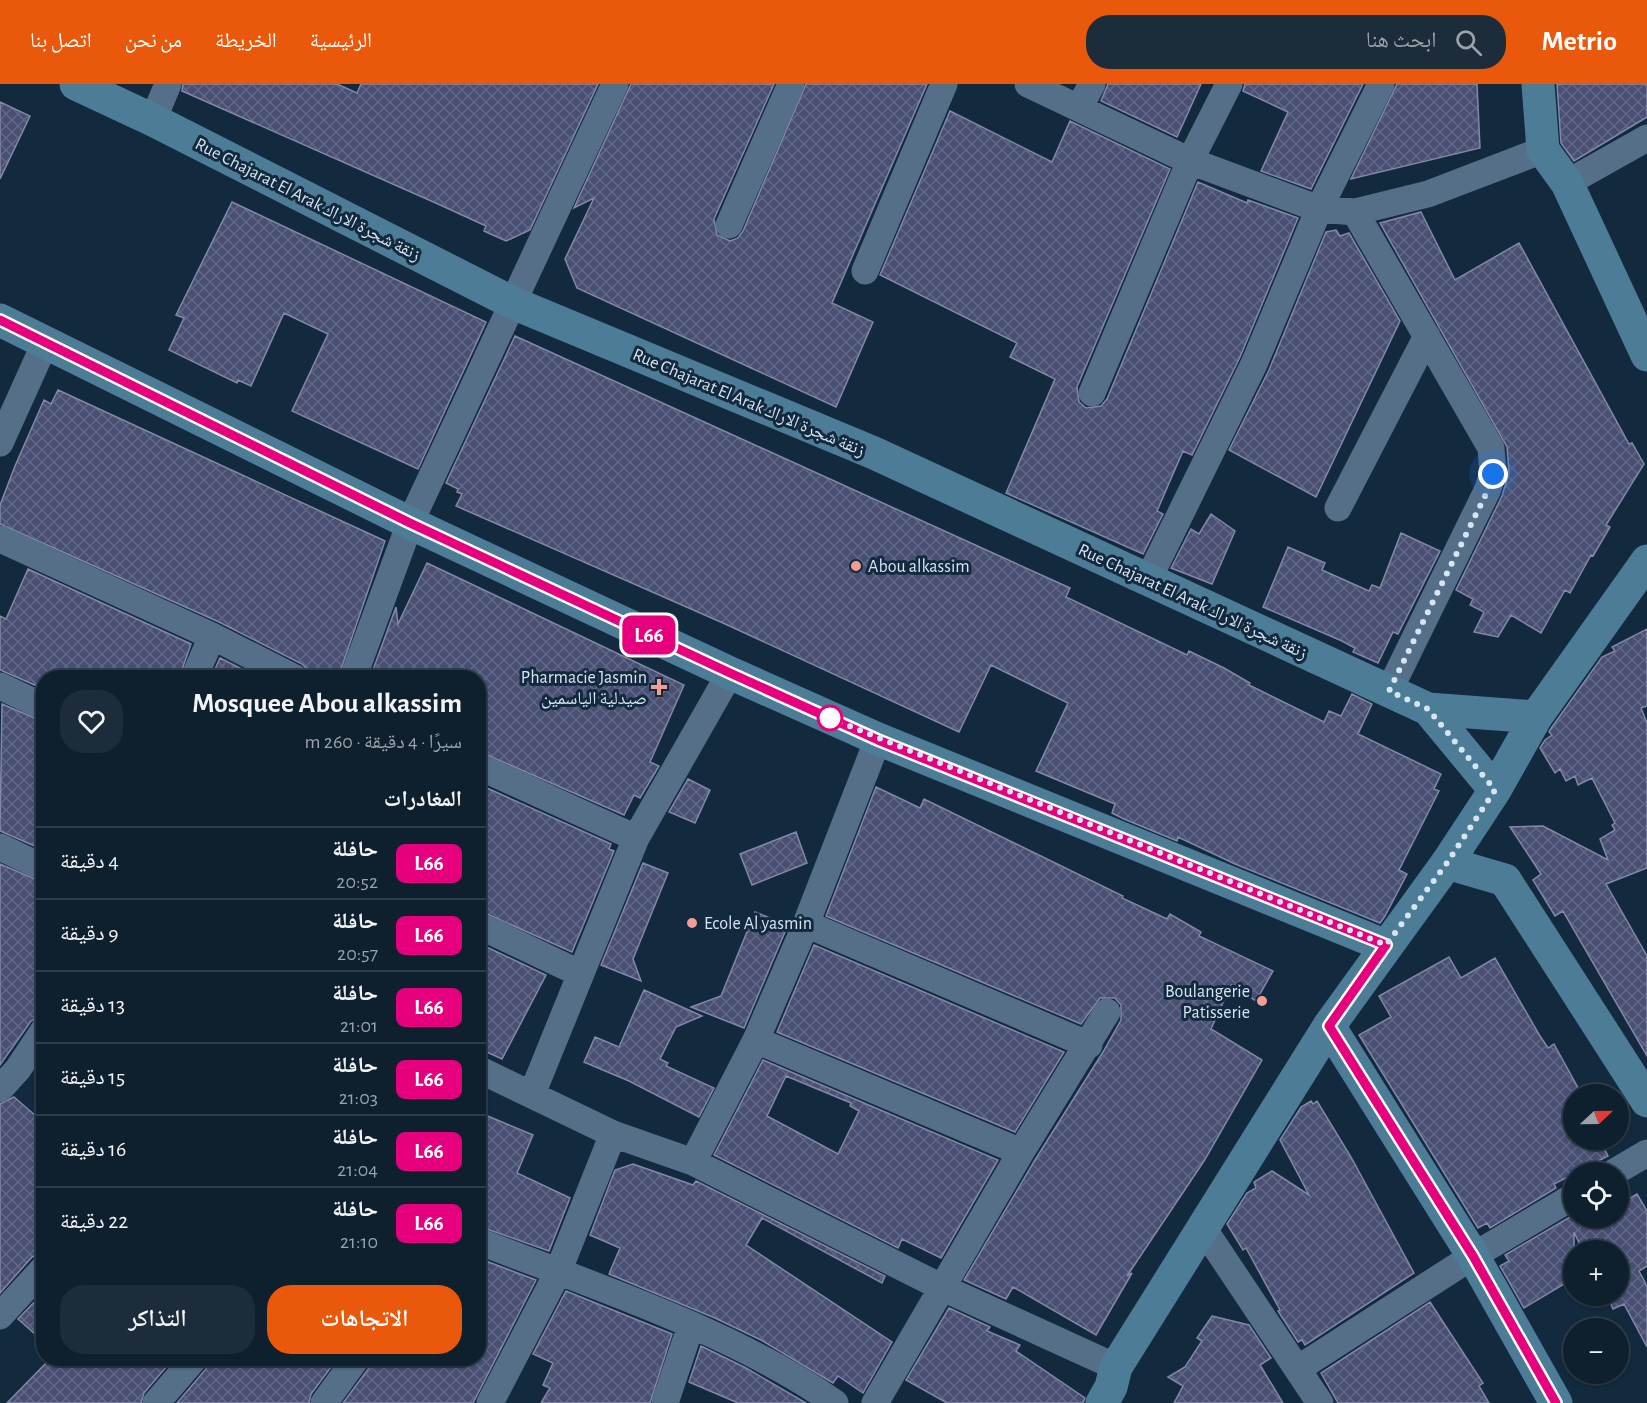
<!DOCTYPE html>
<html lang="ar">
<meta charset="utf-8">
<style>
:root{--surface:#0e1f2e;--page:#1c2c3a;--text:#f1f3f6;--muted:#9ba2aa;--line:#2e3d4a;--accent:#ea580c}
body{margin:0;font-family:"Alegreya Sans","Noto Naskh Arabic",sans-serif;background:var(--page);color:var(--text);direction:rtl;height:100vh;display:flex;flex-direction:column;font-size:22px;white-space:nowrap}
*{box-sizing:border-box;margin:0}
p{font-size:20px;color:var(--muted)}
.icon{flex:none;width:33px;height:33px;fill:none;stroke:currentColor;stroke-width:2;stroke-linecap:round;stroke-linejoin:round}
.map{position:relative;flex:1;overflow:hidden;direction:ltr}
.details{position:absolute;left:36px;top:586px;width:450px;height:696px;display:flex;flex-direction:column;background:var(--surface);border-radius:24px;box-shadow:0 2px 4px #0004,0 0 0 2px var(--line);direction:rtl}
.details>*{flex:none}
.badge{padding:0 12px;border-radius:9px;font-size:21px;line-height:39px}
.needle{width:39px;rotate:68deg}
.controls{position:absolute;left:1563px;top:1000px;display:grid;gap:12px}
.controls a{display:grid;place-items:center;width:66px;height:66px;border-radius:50%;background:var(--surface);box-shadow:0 2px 4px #0004,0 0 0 2px var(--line);font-size:30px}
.you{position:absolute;width:30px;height:30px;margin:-15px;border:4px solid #fff;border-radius:50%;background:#1a73e8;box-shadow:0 0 0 9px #1a73e833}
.map>.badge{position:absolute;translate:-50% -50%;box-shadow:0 0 0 3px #fff}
h2{padding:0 24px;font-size:22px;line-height:54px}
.round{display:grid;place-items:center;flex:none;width:63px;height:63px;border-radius:24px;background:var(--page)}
.overview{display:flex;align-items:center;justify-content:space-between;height:102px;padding:0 24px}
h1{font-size:28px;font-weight:600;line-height:45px}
.cta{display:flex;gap:12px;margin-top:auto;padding:12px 24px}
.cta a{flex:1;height:69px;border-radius:24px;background:var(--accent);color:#fff;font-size:24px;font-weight:600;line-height:69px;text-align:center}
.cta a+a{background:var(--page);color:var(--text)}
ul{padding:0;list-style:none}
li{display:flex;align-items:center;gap:18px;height:72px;padding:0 24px;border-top:2px solid var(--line)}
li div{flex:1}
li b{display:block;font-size:22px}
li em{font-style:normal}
li .badge{min-width:66px;font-weight:700;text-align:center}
header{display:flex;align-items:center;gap:36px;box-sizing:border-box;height:84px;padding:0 30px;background:var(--accent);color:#fff}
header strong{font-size:28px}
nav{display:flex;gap:33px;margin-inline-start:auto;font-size:21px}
.search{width:420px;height:54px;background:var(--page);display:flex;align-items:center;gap:15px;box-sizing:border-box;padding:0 21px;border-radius:24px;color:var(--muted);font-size:22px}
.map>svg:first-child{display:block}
.building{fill:url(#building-cross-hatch);stroke:#8288a9;stroke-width:1.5;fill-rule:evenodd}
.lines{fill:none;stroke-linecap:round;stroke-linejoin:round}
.street{stroke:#556f88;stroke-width:27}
.secondary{stroke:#4c7c96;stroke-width:33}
.line-casing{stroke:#fff;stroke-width:14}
.line{stroke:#e6007e;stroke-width:9}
.walk{stroke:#d6e4f3;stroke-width:6;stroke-dasharray:0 10.8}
.poi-dot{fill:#f59c92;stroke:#12293e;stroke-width:2}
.stop-dot{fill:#fff;stroke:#e6007e;stroke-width:3}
.labels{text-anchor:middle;stroke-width:6;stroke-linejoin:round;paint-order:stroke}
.street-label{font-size:18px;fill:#d6e4f3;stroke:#12293e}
.poi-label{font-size:18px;fill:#d6e4f3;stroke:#12293e;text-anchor:start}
</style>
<header>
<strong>Metrio</strong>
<div class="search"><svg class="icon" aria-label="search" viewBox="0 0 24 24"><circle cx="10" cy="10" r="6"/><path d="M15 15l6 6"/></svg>ابحث هنا</div>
<nav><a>الرئيسية</a><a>الخريطة</a><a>من نحن</a><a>اتصل بنا</a></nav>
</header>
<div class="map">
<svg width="1647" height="1319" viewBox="0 0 1647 1319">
<defs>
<pattern id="building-cross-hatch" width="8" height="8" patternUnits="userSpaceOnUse" patternTransform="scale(1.5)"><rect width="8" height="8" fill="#494f72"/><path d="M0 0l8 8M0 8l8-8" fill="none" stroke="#626887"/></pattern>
</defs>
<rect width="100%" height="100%" fill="#12293e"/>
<path class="building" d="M 183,0 L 337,0 L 357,9 L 361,0 L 598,0 L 530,146 L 506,157 L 484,147 L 486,142 L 438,120 L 182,7 Z
M 631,0 L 774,0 L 714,135 L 717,151 L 730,157 L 738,154 L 743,147 L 806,0 L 927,0 L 832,219 L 873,238 L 836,323 L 577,204 L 565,175 L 594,114 L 574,124 Z
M 1108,0 L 1201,0 L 1177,53 L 1101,17 Z
M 1245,0 L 1363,0 L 1311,105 L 1261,87 L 1288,28 L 1243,7 Z
M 1397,0 L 1477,0 L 1480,64 L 1351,95 Z
M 1557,0 L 1647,0 L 1647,33 L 1574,77 L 1561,59 Z
M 0,18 L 30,32 L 0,95 Z
M 950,27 L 1052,78 L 1070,37 L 1170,85 L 1077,303 L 1079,318 L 1086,324 L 1101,322 L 1107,315 L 1198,98 L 1247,119 L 1248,116 L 1298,134 L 1240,273 L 1192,371 L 1183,367 L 1157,427 L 1163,430 L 1143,470 L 1006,409 L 1055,295 L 1010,273 L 1017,259 L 880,191 Z
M 232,118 L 486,238 L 418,385 L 292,327 L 328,250 L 284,229 L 251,302 L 238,296 L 237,299 L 169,266 L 184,234 L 176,231 Z
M 1421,128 L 1455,196 L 1519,159 L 1629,360 L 1632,359 L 1644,380 L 1606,441 L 1610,443 L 1593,472 L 1591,471 L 1570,509 L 1565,506 L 1541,549 L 1511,531 L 1498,553 L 1474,548 L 1484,528 L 1470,521 L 1473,515 L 1456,506 L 1502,412 L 1509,389 L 1507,363 L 1380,139 Z
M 1336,146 L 1340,152 L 1349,149 L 1400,237 L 1316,413 L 1229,366 L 1269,286 L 1326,148 Z
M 515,252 L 1070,504 L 1066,513 L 1187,571 L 1189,567 L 1224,584 L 1250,599 L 1249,601 L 1324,638 L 1329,627 L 1341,632 L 1352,610 L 1372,620 L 1358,650 L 1441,690 L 1434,705 L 1439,707 L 1399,786 L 1407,790 L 1385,832 L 1380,839 L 1235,780 L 1178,753 L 1177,757 L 1124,735 L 1112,729 L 1115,720 L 1036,687 L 1068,619 L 991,581 L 959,648 L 723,539 L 456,422 L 462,410 L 457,408 L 458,405 L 446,399 Z
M 58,306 L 385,457 L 338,594 L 311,594 L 308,586 L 302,580 L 219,538 L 0,440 L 0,421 L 15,382 L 44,316 L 51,320 Z
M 1211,430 L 1235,447 L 1212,500 L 1171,484 L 1191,445 L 1199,450 Z
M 1401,449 L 1440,467 L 1398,550 L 1393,548 L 1378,579 L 1353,568 L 1355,564 L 1342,557 L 1263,523 L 1288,463 L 1325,479 L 1322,486 L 1369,507 L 1372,501 L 1380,504 Z
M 427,479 L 684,601 L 650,678 L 659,682 L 640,714 L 634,711 L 624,731 L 478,667 L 478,594 L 370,594 L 396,523 L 398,540 Z
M 28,485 L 191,560 L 179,594 L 44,594 L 44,605 L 0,586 L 0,532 L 6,535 Z
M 1647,545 L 1647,622 L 1641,624 L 1647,639 L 1647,784 L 1606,800 L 1647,872 L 1647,972 L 1563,827 L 1555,832 L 1533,796 L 1541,790 L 1510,743 L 1543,742 L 1608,776 L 1600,755 L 1615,746 L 1612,741 L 1615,739 L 1592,694 L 1578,701 L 1575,692 L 1566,697 L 1560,685 L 1555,689 L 1540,664 L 1545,656 L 1552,651 L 1549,648 L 1552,643 L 1602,573 L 1615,567 L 1612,563 Z
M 220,574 L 260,594 L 211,594 Z
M 2,620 L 44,638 L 44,766 L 0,747 Z
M 688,695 L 710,706 L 695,739 L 669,728 Z
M 478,700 L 611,760 L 609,765 L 614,767 L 572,868 L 478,826 Z
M 876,703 L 920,724 L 924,715 L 1123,812 L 1122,814 L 1167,835 L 1170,830 L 1201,848 L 1199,852 L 1273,887 L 1256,917 L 1231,901 L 1211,945 L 1262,976 L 1204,1077 L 1127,1192 L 1132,1189 L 1096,1251 L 1013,1203 L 1006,1215 L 964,1196 L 1035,1076 L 1103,968 L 1121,936 L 1121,921 L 1115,914 L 1100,914 L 1081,940 L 826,832 Z
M 796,748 L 807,779 L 752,801 L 740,770 Z
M 643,779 L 668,789 L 633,875 L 641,897 L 601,881 Z
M 0,780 L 44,799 L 44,931 L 31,937 L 0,981 Z
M 755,828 L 788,841 L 744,944 L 691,923 L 721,912 Z
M 478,859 L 546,891 L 502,975 L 478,964 Z
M 814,861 L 1064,968 L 1015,1048 L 777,948 Z
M 1449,873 L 1461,894 L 1495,874 L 1540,952 L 1548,964 L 1554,960 L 1582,1011 L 1574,1011 L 1574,1056 L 1605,1056 L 1608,1062 L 1604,1064 L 1608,1072 L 1554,1100 L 1556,1104 L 1490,1144 L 1487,1139 L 1478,1144 L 1359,951 L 1391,933 L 1379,912 Z
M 644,906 L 702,932 L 676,943 L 660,975 L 668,979 L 666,982 L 714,1004 L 699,1033 L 629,997 L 584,978 L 595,953 L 619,963 Z
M 763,976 L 998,1076 L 941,1174 L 902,1155 L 898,1164 L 714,1071 ZM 786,992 L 851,1019 L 850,1022 L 859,1027 L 838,1070 L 767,1032 Z
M 14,1013 L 44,1039 L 44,1169 L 32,1173 L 0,1209 L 0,1020 Z
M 1311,1017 L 1313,1020 L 1317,1017 L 1351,1073 L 1414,1189 L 1305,1261 L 1302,1256 L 1298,1258 L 1278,1227 L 1280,1226 L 1246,1164 L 1243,1166 L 1227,1140 L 1247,1109 L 1256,1104 L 1254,1098 L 1272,1087 L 1309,1111 L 1280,1056 L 1301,1023 Z
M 478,1028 L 533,1051 L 517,1089 L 570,1114 L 549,1167 L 478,1142 Z
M 633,1080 L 693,1101 L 696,1097 L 885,1192 L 882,1199 L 762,1134 L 746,1161 L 892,1258 L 863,1309 L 838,1292 L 833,1299 L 761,1256 L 715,1234 L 609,1190 L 620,1164 L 590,1151 L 615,1086 Z
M 1637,1110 L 1647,1127 L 1647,1182 L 1639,1187 L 1647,1202 L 1647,1263 L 1624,1220 L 1613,1225 L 1607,1212 L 1618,1212 L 1618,1167 L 1583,1167 L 1574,1148 L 1574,1194 L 1524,1224 L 1500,1182 L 1509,1177 L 1505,1171 L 1570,1133 L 1618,1134 L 1618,1121 Z
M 478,1174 L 536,1196 L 473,1319 L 343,1319 L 369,1284 L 371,1275 L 478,1275 Z
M 566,1207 L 672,1250 L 650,1319 L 541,1319 L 550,1304 L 543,1301 L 553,1279 L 533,1270 Z
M 44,1208 L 44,1258 L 18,1235 Z
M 1430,1218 L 1483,1299 L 1479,1302 L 1489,1319 L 1338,1319 L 1321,1289 Z
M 949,1224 L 990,1243 L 987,1247 L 1020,1261 L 1016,1267 L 1085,1314 L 1083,1319 L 947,1319 L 906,1296 Z
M 1212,1232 L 1249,1241 L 1271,1274 L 1260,1281 L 1283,1319 L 1174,1319 L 1183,1302 L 1168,1293 L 1185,1283 L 1202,1257 L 1197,1254 Z
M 701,1262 L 746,1284 L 806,1319 L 738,1319 L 689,1298 Z
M 50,1275 L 173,1275 L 144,1309 L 141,1319 L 7,1319 Z
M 209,1275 L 337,1275 L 311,1310 L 309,1319 L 177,1319 L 206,1285 Z"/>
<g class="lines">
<path class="street" d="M 1028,0 L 1190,77 L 1319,125 L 1355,128 L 1428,110 L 1543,66
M 1079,24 L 1092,0
M 153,36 L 168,0
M 1567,99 L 1647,54
M 1355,128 L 1491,364 L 1493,390 L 1487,407 L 1389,607
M 729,141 L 791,0
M 865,187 L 944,0
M 1092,309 L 1190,77 L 1229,0
M 0,359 L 46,257
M 1338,424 L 1427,252
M 0,455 L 212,552 L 295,594
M 1148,496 L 1254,280 L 1319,125 L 1381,0
M 194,594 L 212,552
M 353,594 L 410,439 L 615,0
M 0,602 L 44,623
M 478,682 L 636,754
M 0,763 L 44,784
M 806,840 L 1089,961
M 478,841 L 579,889
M 756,956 L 1021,1068
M 478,985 L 613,1050 L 693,1078 L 943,1204 L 1116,1283
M 0,1005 L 18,985 L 44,946
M 532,1010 L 636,754 L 730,589
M 693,1078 L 756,956 L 806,840 L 878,655
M 1613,1089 L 1647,1069
M 1203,1144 L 1320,1319
M 478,1157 C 594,1202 734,1248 835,1319
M 0,1232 L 44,1184
M 1299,1284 L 1473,1172 L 1574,1112
M 156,1319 L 194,1275
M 324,1319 L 356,1275
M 490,1319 L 558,1188 L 613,1050
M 665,1319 L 691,1241
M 875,1319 L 1021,1068 L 1107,928"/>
<path class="secondary" d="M 76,0 L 153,36 L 513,219 L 874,369 L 1428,625 L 1536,633
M 1538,0 L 1543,66 L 1567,99 L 1647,271
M 0,236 L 410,439 L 730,589 L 878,655 L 1386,862
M 1428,625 L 1495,706
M 1447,779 L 1505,796 L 1647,1017
M 1329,942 L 1473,1172 L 1556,1319
M 1102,1319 L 1111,1303 L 1116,1283 L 1329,942 L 1447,779 L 1495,706 L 1536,633 L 1647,477"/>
</g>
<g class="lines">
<g class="line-casing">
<path id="line" d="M 0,236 L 410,439 L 730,589 L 878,656 L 1386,861 L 1329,942 L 1473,1172 L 1556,1319"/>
</g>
<use href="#line" class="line"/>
<path class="walk" d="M 830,634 L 1386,861 L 1447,779 L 1495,706 L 1428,625 L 1389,607 L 1487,408 L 1493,390"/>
</g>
<g class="poi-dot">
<circle cx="856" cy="482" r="6"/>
<path d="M656 594h6v6h6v6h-6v6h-6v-6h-6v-6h6z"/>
<circle cx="692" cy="839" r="6"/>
<circle cx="1262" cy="917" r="6"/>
</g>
<circle class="stop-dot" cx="830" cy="634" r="12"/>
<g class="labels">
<g class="street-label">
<text transform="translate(308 115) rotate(27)" y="6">Rue Chajarat El Arak زنقة شجرة الاراك</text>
<text transform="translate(749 318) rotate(23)" y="6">Rue Chajarat El Arak زنقة شجرة الاراك</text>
<text transform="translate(1193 517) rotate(25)" y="6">Rue Chajarat El Arak زنقة شجرة الاراك</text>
</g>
<g class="poi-label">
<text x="868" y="488">Abou alkassim</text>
<text x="647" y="599" text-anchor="end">Pharmacie Jasmin<tspan x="647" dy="21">صيدلية الياسمين</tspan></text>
<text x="704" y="845">Ecole Al yasmin</text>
<text x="1250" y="913" text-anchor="end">Boulangerie<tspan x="1250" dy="21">Patisserie</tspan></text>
</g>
</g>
</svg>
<div class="controls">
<a><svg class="needle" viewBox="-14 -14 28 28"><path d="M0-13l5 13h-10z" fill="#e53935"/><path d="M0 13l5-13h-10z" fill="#9ba2aa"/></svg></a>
<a><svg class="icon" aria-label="locate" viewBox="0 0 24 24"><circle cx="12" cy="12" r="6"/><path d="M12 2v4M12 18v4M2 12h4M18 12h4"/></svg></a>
<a>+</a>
<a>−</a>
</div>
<div class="you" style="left:1493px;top:390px"></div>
<b class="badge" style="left:649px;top:551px;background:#e6007e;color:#fff">L66</b>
<section class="details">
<div class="overview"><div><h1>Mosquee Abou alkassim</h1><p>سيرًا · 4 دقيقة · 260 m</p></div><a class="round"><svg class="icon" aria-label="heart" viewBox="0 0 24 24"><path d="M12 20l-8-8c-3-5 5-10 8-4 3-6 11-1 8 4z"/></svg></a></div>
<h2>المغادرات</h2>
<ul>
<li><span class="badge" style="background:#e6007e;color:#fff">L66</span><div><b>حافلة</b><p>20:52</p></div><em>4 دقيقة</em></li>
<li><span class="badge" style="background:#e6007e;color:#fff">L66</span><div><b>حافلة</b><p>20:57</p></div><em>9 دقيقة</em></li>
<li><span class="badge" style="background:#e6007e;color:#fff">L66</span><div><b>حافلة</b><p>21:01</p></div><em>13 دقيقة</em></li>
<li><span class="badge" style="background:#e6007e;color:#fff">L66</span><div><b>حافلة</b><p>21:03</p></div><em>15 دقيقة</em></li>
<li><span class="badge" style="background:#e6007e;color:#fff">L66</span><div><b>حافلة</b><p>21:04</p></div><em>16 دقيقة</em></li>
<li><span class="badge" style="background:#e6007e;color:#fff">L66</span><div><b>حافلة</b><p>21:10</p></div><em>22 دقيقة</em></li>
</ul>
<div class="cta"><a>الاتجاهات</a><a>التذاكر</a></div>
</section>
</div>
